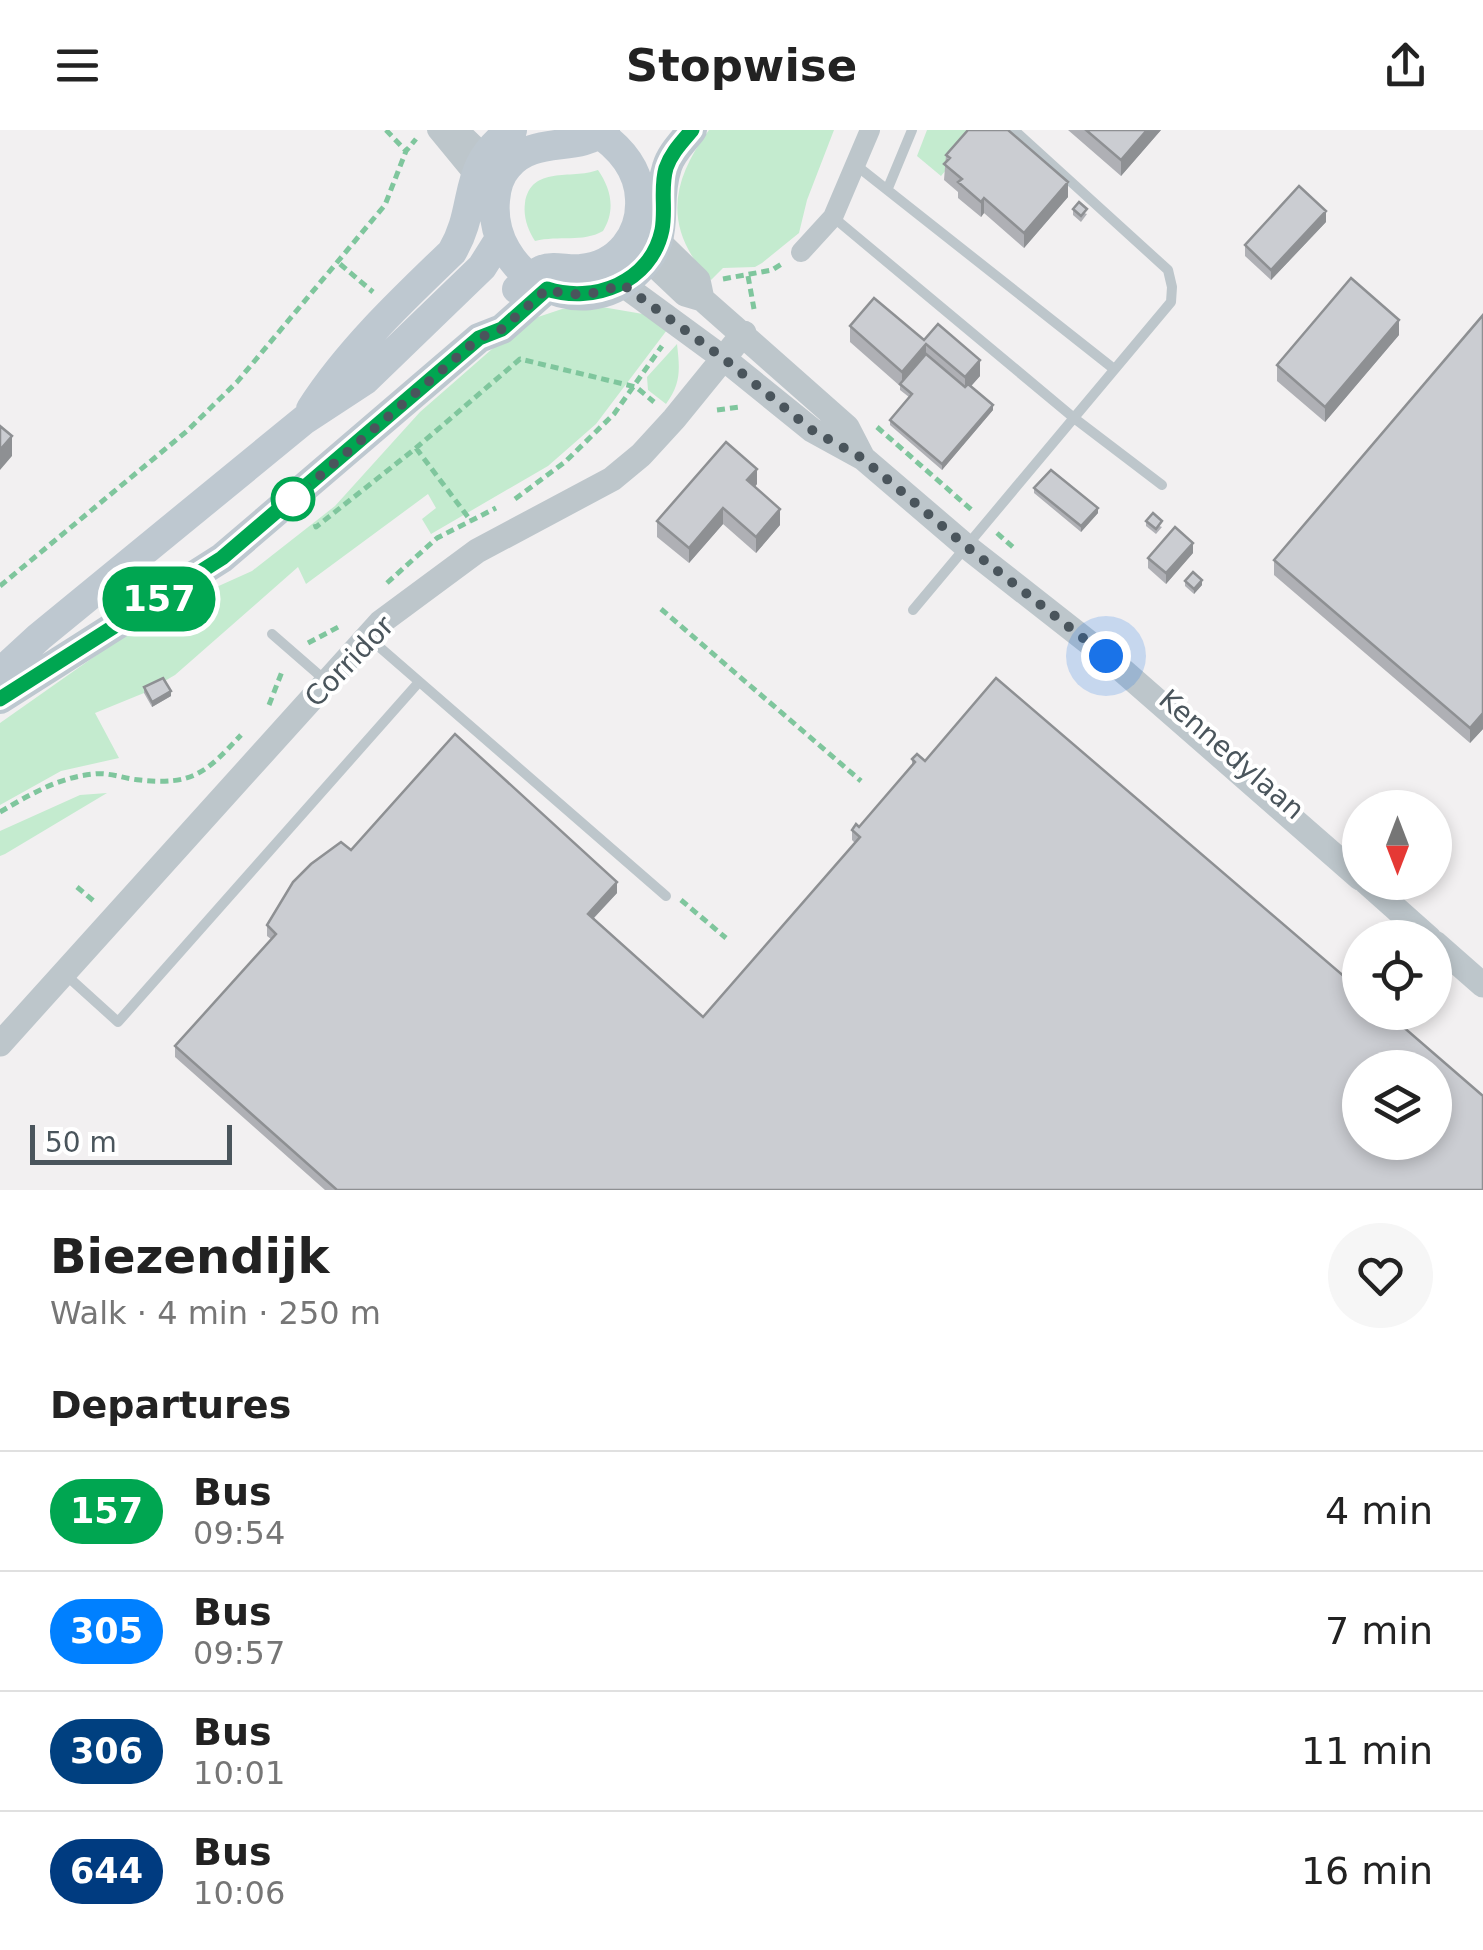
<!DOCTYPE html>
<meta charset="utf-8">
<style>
:root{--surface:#fff;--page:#f6f6f6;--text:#222;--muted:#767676;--line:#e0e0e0}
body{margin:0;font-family:"DejaVu Sans",sans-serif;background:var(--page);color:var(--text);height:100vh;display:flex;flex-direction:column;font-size:38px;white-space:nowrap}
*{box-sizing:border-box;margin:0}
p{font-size:32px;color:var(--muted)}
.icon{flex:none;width:55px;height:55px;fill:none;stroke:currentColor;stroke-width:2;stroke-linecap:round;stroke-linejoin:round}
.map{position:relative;height:1060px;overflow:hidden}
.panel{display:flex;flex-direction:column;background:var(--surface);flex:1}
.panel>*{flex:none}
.badge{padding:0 20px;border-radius:32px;font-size:35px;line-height:65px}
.needle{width:65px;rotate:180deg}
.buttons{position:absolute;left:1342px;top:660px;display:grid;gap:20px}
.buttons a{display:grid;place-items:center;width:110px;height:110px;border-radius:50%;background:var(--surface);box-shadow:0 5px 15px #0003;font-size:50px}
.scale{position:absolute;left:30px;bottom:25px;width:202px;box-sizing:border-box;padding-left:10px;border:5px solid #4a555c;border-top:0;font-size:28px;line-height:35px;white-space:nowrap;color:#4a555c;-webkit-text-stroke:8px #fff;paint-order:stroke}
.you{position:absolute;width:50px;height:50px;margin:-25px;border:8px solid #fff;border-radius:50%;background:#1a73e8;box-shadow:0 0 0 15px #1a73e833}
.map>.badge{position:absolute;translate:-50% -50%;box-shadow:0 0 0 5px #fff}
h2{padding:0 50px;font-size:38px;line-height:90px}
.round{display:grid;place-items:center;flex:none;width:105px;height:105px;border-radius:52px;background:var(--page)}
.head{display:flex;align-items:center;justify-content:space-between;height:170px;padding:0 50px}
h1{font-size:48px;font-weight:600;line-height:75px}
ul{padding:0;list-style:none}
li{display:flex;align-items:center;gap:30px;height:120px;padding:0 50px;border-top:2px solid var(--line)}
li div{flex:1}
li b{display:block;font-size:38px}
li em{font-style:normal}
li .badge{min-width:110px;font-weight:700;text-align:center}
header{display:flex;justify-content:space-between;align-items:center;height:130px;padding:0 50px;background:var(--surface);font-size:45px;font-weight:600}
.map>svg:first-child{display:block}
.green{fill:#c4ebcf}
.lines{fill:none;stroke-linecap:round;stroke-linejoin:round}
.path{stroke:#7fc69d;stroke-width:5;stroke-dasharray:8 5;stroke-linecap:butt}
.service{stroke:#bdc6cb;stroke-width:10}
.minor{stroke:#bdc6cb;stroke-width:20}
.tertiary{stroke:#bdc6cb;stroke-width:25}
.secondary{stroke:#bec8d0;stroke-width:30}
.wall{fill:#afb0b5}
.shaded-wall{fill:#8e9093}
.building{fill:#cbcdd2;stroke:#8e9093;stroke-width:2.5;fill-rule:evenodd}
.line-casing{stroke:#fff;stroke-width:22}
.line{stroke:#00a651;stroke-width:15}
.walk{stroke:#4a555c;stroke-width:10;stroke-dasharray:0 18}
.stop-dot{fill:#fff;stroke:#00a651;stroke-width:5}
.labels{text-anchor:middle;stroke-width:8;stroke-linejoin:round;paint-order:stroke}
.street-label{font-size:28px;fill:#4a555c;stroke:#fff}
</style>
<header><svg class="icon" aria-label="menu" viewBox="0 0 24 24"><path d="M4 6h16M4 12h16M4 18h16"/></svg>Stopwise<svg class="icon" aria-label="share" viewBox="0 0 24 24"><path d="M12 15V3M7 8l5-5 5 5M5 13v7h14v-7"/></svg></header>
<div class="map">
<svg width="1483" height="1060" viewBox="0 0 1483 1060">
<rect width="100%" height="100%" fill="#f2f0f1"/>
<path class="green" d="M 709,0 L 834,0 L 807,70 L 799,103 L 762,133 L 755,137 L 723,138 L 711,150 C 663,100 670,52 709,0 Z
M 927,0 L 980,0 L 941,46 L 917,26 Z
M 598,40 C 611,59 616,80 603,101 C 582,113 559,105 535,111 C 528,100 523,87 525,73 C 531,35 571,50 598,40 Z
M 602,177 L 643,184 L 667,200 L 596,294 L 548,336 L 431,404 L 422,389 L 436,378 L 428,364 L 306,454 L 298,437 L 175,545 L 144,563 L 95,583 L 119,628 L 61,641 L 0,675 L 0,593 L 152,486 L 252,441 L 335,376 L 420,282 L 523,192 L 562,179 Z
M 677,214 C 680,240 681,253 666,274 L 648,260 L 647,247 Z
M 107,663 L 5,724 L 0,726 L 0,701 L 80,665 Z"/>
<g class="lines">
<path class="path" d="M 386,0 L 406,21
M 340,134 L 373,162
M 748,146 L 754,179
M 723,149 L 772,140 L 783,133
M 717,280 L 740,277
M 877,297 L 974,382
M 416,318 L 471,391
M 515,369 L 565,332 L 614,284 L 662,216
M 315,394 L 316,397 L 416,318 L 520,229 L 636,257 L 654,272
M 997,403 L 1015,419
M 387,453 L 437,408 L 496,378
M 0,456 L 187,301 L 237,252 L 385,75 L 406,21 L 416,9
M 661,479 L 861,651
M 308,513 L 342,495
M 269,575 L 283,539
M 0,682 C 29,665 59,647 94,644 C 109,642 125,649 140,650 C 194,656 207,641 241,605
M 77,757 L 96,773
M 681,770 L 726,808"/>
<path class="service" d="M 857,36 L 1114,239
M 888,58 L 912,0
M 833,87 L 1074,288 L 1162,355
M 913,480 L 1171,172 L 1172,157 L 1168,140 L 1014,0
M 272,504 L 326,551
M 369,508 L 666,766
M 66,845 L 118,892 L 419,552"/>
<path class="minor" d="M 437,0 L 474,45
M 459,0 L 486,26
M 801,122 L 833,87 L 870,0"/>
<path class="tertiary" d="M 658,111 L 698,150 L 702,169
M 648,129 L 685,164 L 702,169 L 847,297 L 863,328
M 622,154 L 723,228 L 812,300 L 863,328 L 967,417 L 1106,526 L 1360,748
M 1366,752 L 1429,808
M 1435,813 L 1483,855
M 0,914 L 381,492 L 477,421 L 612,349 L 641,325 L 674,289 L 744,203"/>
<path class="secondary" d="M 605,0 C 576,23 534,5 508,36 C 499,46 496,57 495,70 C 488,144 579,198 636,143 C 675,106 653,79 667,37 C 671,23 683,12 692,0
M 517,159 C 524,152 533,144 542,140 C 555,135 568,141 581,139 C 618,136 642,105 640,69 C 639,38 619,16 594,0
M 311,279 C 349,220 402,170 452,122 C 480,75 459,37 512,0
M 0,543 L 39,507 L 304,290 L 365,250 L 482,137 L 499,110
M 0,569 L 222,428 L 479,208 L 502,199 L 547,159"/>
</g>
<path class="wall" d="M 1068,0 L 1161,0 L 1121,46 Z
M 946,25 L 1068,67 L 1024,118 L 984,83 L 981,87 L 958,68 L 958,62 L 944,50 Z
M 1073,79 L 1087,84 L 1081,92 L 1073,85 Z
M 1326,92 L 1271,150 L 1245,126 L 1245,115 Z
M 1483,185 L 1483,599 L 1470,613 L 1274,445 L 1274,430 Z
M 850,196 L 924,210 L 980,246 L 971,256 L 993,280 L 942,340 L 890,295 L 890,290 L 909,267 L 900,260 L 900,256 L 850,212 Z
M 1399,205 L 1325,292 L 1277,251 L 1277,235 Z
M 757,354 L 755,357 L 780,395 L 756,423 L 723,394 L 689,433 L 657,407 L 657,391 Z
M 1034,358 L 1098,383 L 1081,402 L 1034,363 Z
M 1146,391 L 1162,397 L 1156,404 L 1146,396 Z
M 1193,423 L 1166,454 L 1148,438 L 1148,428 Z
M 1185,451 L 1202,455 L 1194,464 L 1185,456 Z
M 144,557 L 171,566 L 152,577 L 144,563 Z
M 912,629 L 1483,1060 L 325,1060 L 175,927 L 175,916 L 271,809 L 267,806 L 267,795 L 351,720 L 617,763 L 594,788 L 703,887 L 855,713 L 852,710 L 852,700 L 859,697 L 912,635 Z"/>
<path class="shaded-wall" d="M 1147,0 L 1161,0 L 1121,46 L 1121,30 Z
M 1068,52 L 1068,67 L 1024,118 L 1024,103 Z
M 984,68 L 984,83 L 981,87 L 981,72 Z
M 1326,81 L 1326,92 L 1271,150 L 1271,140 Z
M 1399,190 L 1399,205 L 1325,292 L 1325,277 Z
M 926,214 L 926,229 L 902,257 L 902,242 Z
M 980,230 L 980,246 L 965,263 L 965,247 Z
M 993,275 L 993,280 L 942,340 L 942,334 Z
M 12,306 L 12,326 L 0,340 L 0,320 Z
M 757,339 L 757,354 L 747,366 L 747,350 Z
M 723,378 L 723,394 L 689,433 L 689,418 Z
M 1098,378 L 1098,383 L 1081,402 L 1081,396 Z
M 780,379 L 780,395 L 756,423 L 756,407 Z
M 1193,413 L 1193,423 L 1166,454 L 1166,443 Z
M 1202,450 L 1202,455 L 1194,464 L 1194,459 Z
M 171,561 L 171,566 L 152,577 L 152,572 Z
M 1483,583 L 1483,599 L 1470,613 L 1470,598 Z
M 617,752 L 617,763 L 588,794 L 588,784 Z"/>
<path class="building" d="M 968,0 L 1008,0 L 1068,52 L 1024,103 L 984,68 L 981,72 L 958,52 L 962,49 L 944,34 L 950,28 L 946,25 Z
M 1086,0 L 1147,0 L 1121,30 Z
M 1299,56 L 1326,81 L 1271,140 L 1245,115 Z
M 1079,72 L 1087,79 L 1081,86 L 1073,79 Z
M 1351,148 L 1399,190 L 1325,277 L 1277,235 Z
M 874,168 L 924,210 L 938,194 L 980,230 L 965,247 L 926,214 L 902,242 L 850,196 Z
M 1483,185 L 1483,583 L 1470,598 L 1274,430 Z
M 926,224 L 965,257 L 968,254 L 993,275 L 942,334 L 890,290 L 912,264 L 900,254 Z
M 0,296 L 12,306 L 0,320 Z
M 726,312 L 757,339 L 747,350 L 780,379 L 756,407 L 723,378 L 689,418 L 657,391 Z
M 1051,340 L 1098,378 L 1081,396 L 1034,358 Z
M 1153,383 L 1162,391 L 1156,399 L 1146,391 Z
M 1175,397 L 1193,413 L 1166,443 L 1148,428 Z
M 1193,442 L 1202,450 L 1194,459 L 1185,451 Z
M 163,548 L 171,561 L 152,572 L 144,557 Z
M 996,548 L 1360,860 L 1360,882 L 1386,882 L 1483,966 L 1483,1060 L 337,1060 L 175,916 L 276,804 L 267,795 L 293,752 L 311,734 L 341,712 L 351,720 L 455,604 L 617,752 L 588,784 L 703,887 L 860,707 L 852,700 L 856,694 L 859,697 L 915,632 L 912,629 L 917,624 L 925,631 ZM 1360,938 L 1435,938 L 1435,1012 L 1360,1012 Z"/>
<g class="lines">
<g class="line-casing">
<path id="line" d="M 0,569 L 222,428 L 479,208 L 502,199 L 547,159 C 593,174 651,153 662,100 C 666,79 660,58 666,38 C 671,23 682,12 692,0"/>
</g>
<use href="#line" class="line"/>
<path class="walk" d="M 293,369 L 479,208 L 502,199 L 547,159 C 574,168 596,165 622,154 L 723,228 L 812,300 L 862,328 L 967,417 L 1106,526"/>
</g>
<circle class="stop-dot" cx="293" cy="369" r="20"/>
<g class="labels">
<g class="street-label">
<text transform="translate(349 531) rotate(-46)" y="10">Corridor</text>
<text transform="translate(1232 624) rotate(41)" y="10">Kennedylaan</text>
</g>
</g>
</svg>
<div class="buttons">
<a><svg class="needle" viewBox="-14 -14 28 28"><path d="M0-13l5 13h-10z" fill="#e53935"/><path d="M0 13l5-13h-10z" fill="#767676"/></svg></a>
<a><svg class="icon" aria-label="locate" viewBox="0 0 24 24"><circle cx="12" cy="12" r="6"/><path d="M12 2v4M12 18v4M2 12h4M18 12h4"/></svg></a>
<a><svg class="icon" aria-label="layers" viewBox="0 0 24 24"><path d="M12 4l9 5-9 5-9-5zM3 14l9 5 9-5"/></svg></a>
</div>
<div class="scale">50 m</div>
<div class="you" style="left:1106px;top:526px"></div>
<b class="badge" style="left:159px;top:469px;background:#00a651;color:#fff">157</b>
</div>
<section class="panel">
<div class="head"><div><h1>Biezendijk</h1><p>Walk · 4 min · 250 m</p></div><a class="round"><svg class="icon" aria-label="heart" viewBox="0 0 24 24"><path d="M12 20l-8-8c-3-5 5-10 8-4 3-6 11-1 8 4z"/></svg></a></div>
<h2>Departures</h2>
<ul>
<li><span class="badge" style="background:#00a651;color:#fff">157</span><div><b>Bus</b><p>09:54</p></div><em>4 min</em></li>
<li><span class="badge" style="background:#0080ff;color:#fff">305</span><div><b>Bus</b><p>09:57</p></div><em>7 min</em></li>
<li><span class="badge" style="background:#004080;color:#fff">306</span><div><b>Bus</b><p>10:01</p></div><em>11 min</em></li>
<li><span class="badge" style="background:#003b80;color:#fff">644</span><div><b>Bus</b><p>10:06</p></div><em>16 min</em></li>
</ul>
</section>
